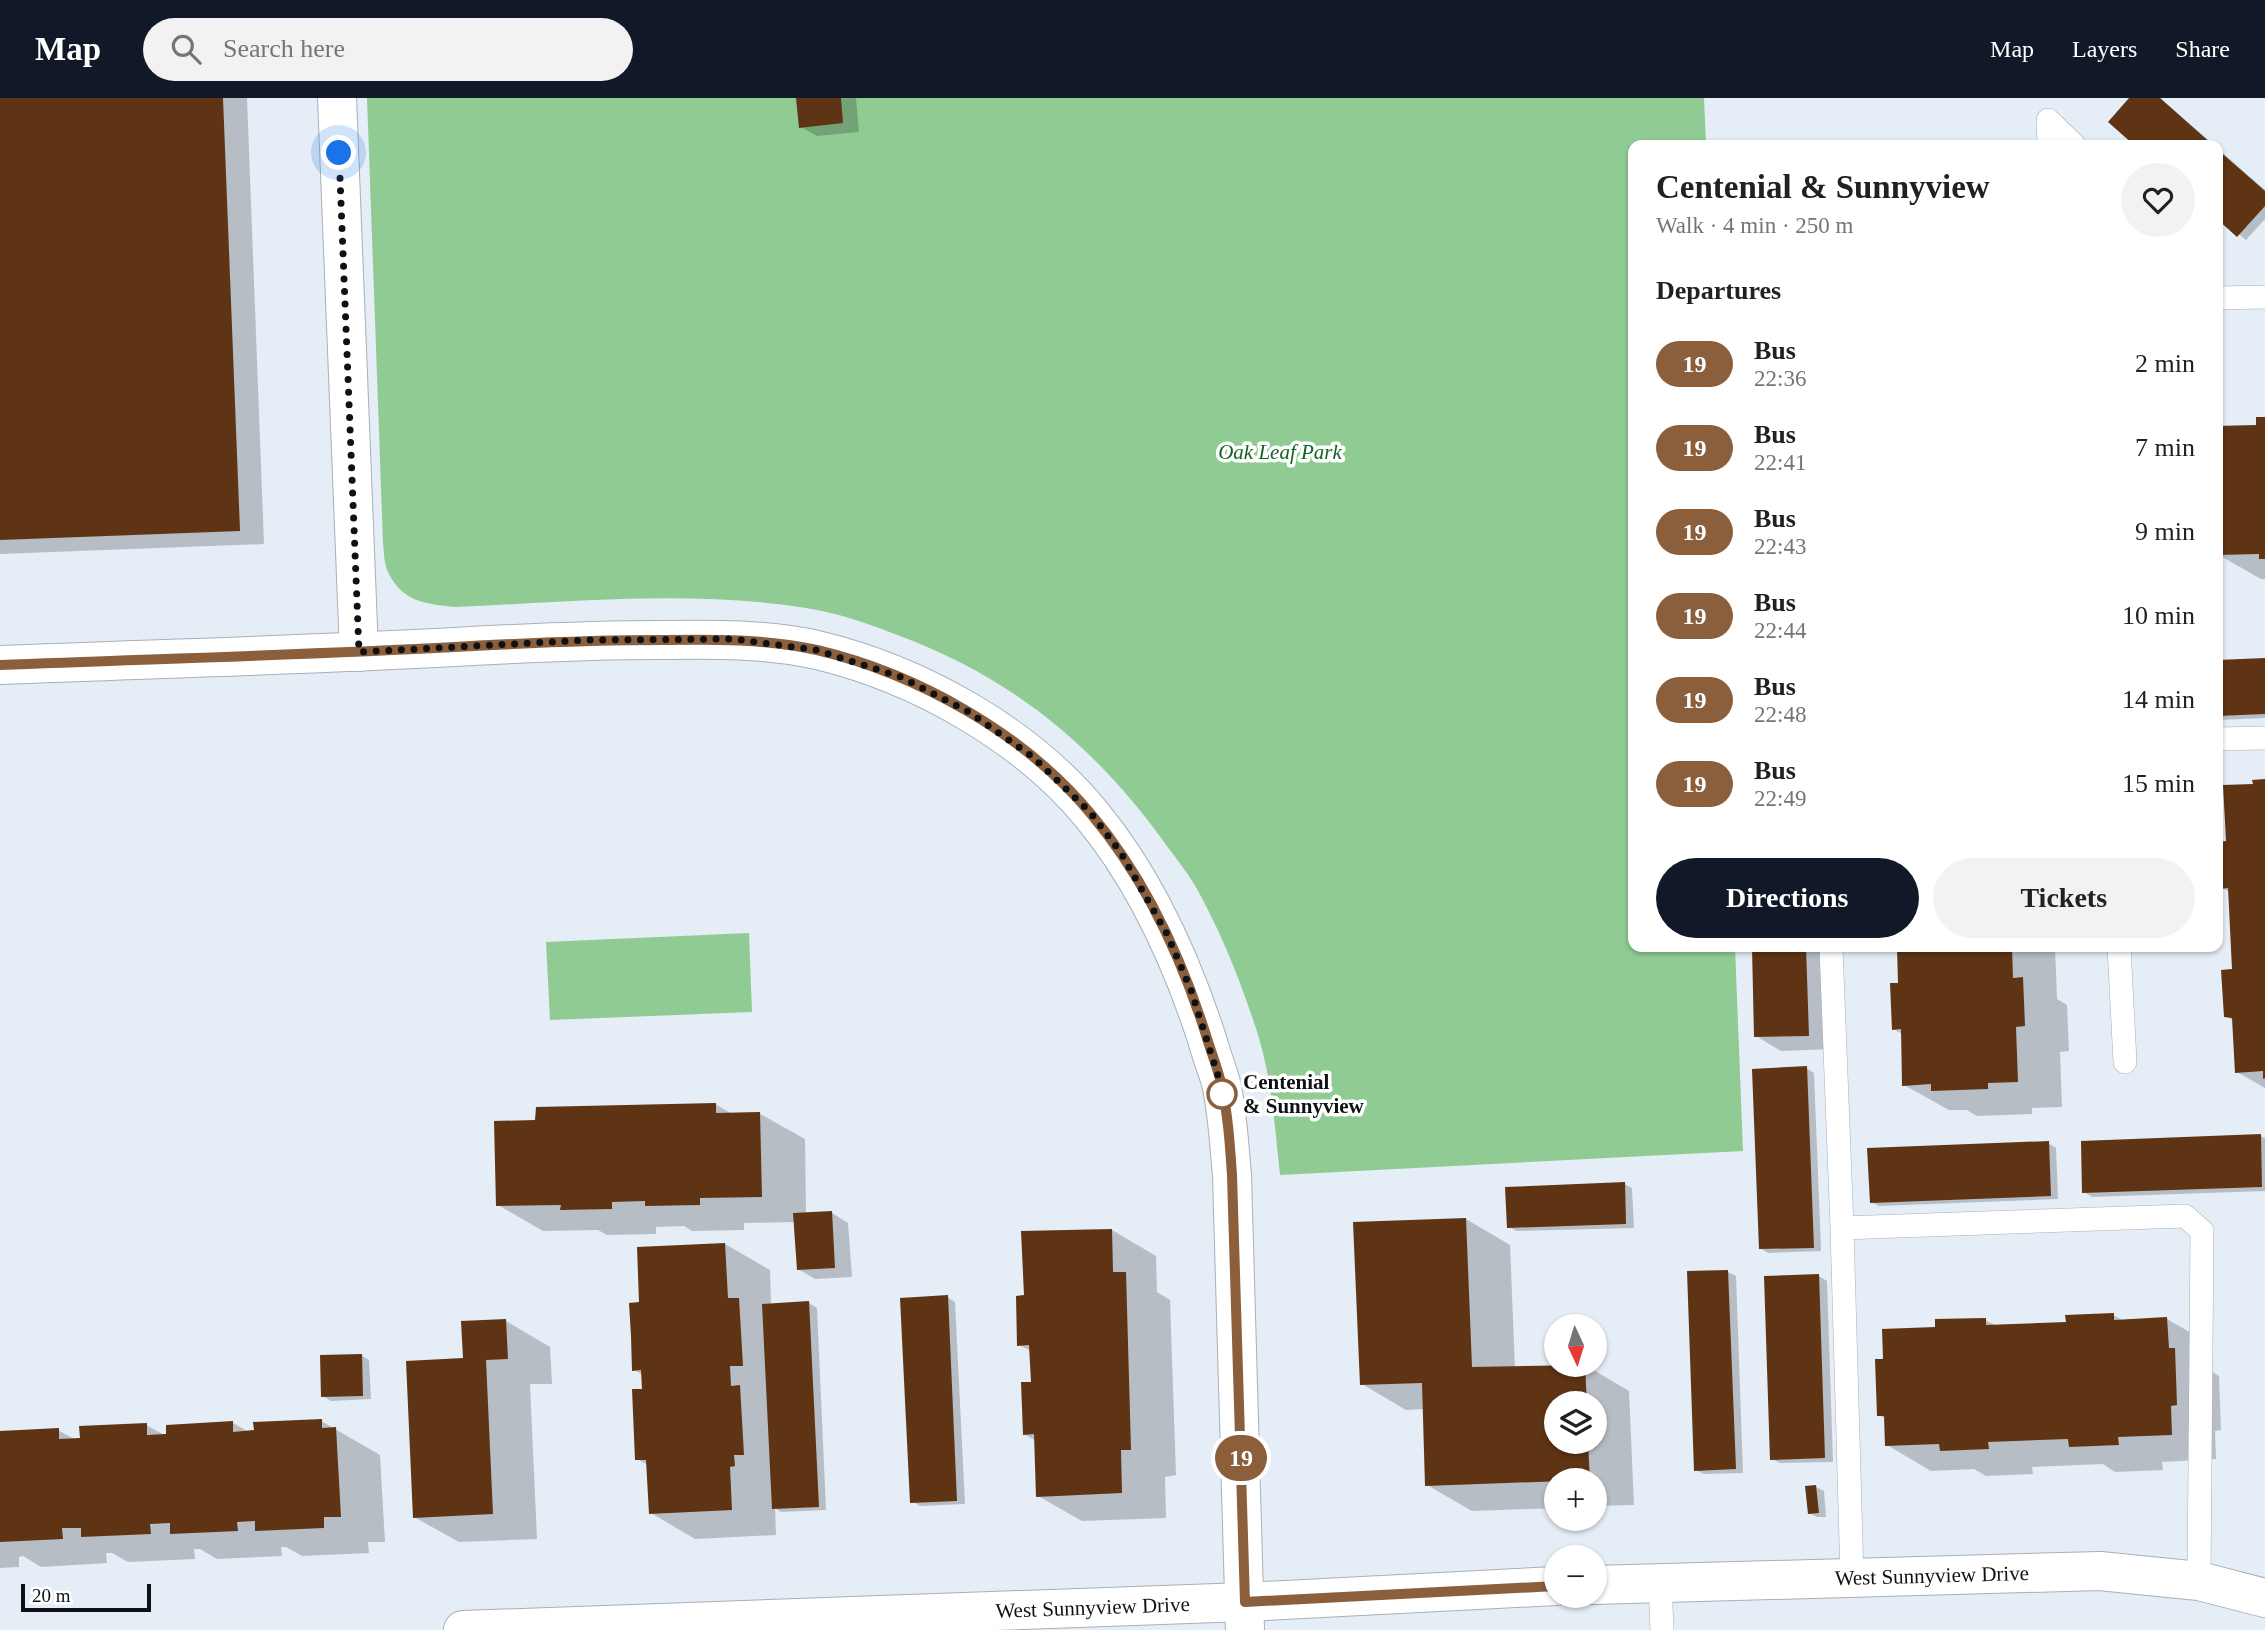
<!DOCTYPE html>
<meta charset="utf-8">
<style>
:root{--surface:#fff;--page:#f2f2f2;--text:#202124;--muted:#757577;--accent:#111827}
body{margin:0;font-family:Georgia,serif;background:var(--page);color:var(--text);height:100vh;display:flex;flex-direction:column;font-size:26px;white-space:nowrap}
*{box-sizing:border-box;margin:0}
p{font-size:23px;color:var(--muted)}
.icon{flex:none;width:38px;height:38px;fill:none;stroke:currentColor;stroke-width:2;stroke-linecap:round;stroke-linejoin:round}
.map{position:relative;flex:1;overflow:hidden}
.panel{position:absolute;left:1628px;top:42px;width:595px;height:812px;display:flex;flex-direction:column;background:var(--surface);border-radius:14px;box-shadow:0 2px 5px #0004}
.panel>*{flex:none}
.badge{padding:0 14px;border-radius:23px;font-size:24px;line-height:46px}
.needle{width:46px;rotate:176deg}
.buttons{position:absolute;left:1544px;top:1216px;display:grid;gap:14px}
.buttons a{display:grid;place-items:center;width:63px;height:63px;border-radius:50%;background:var(--surface);box-shadow:0 2px 5px #0004;font-size:35px}
.scale{position:absolute;left:21px;bottom:18px;width:130px;box-sizing:border-box;padding-left:7px;border:4px solid #0f1215;border-top:0;font-size:19px;line-height:24px;white-space:nowrap;color:#0f1215;-webkit-text-stroke:5px #fff;paint-order:stroke}
.you{position:absolute;width:35px;height:35px;margin:-18px;border:5px solid #fff;border-radius:50%;background:#1a73e8;box-shadow:0 0 0 10px #1a73e833}
.map>.badge{position:absolute;translate:-50% -50%;box-shadow:0 0 0 4px #fff}
h2{padding:0 28px;font-size:26px;line-height:63px}
.round{display:grid;place-items:center;flex:none;width:74px;height:74px;border-radius:37px;background:var(--page)}
.summary{display:flex;align-items:center;justify-content:space-between;height:119px;padding:0 28px}
h1{font-size:33px;font-weight:700;line-height:52px}
.button{display:flex;gap:14px;margin-top:auto;padding:14px 28px}
.button a{flex:1;height:80px;border-radius:42px;background:var(--accent);color:#fff;font-size:28px;font-weight:700;line-height:80px;text-align:center}
.button a+a{background:var(--page);color:var(--text)}
ul{padding:0;list-style:none}
li{display:flex;align-items:center;gap:21px;height:84px;padding:0 28px}
li div{flex:1}
li b{display:block;font-size:26px}
li em{font-style:normal}
li .badge{min-width:77px;font-weight:700;text-align:center}
header{display:flex;align-items:center;gap:42px;box-sizing:border-box;height:98px;padding:0 35px;background:var(--accent);color:#fff}
header strong{font-size:33px}
nav{display:flex;gap:38px;margin-inline-start:auto;font-size:24px}
.search{width:490px;height:63px;background:var(--page);display:flex;align-items:center;gap:18px;box-sizing:border-box;padding:0 24px;border-radius:38px;color:var(--muted);font-size:26px}
.map>svg:first-child{display:block}
.green{fill:#90cb94}
.shadow{fill:#0003;fill-rule:evenodd}
.building{fill:#5e3414}
.lines{fill:none;stroke-linecap:round;stroke-linejoin:round}
.service-casing{stroke:#a8b0b7;stroke-width:24}
.minor-casing{stroke:#a8b0b7;stroke-width:40}
.service{stroke:#fff;stroke-width:23}
.minor{stroke:#fff;stroke-width:38}
.line-casing{stroke:#fff;stroke-width:16}
.line{stroke:#8b5e3c;stroke-width:10}
.walk{stroke:#0f1215;stroke-width:7;stroke-dasharray:0 12.6}
.stop-dot{fill:#fff;stroke:#8b5e3c;stroke-width:3.5}
.labels{text-anchor:middle;stroke-width:7;stroke-linejoin:round;paint-order:stroke}
.park-label{font-size:21px;font-style:italic;fill:#126524;stroke:#fff}
.stop-label{font-size:21px;font-weight:bold;fill:#0f1215;stroke:#fff;text-anchor:start}
.street-label{font-size:21px;fill:#0f1215;stroke:#fff}
</style>
<header>
<strong>Map</strong>
<div class="search"><svg class="icon" aria-label="search" viewBox="0 0 24 24"><circle cx="10" cy="10" r="6"/><path d="M15 15l6 6"/></svg>Search here</div>
<nav><a>Map</a><a>Layers</a><a>Share</a></nav>
</header>
<div class="map">
<svg width="2265" height="1532" viewBox="0 0 2265 1532">
<rect width="100%" height="100%" fill="#e5edf6"/>
<path class="green" d="M 367,0 L 1704,0 L 1706,47 L 1633,47 L 1633,849 L 1735,849 L 1743,1053 L 1280,1077 C 1275,1031 1272,984 1259,940 C 1243,889 1223,838 1197,791 C 1188,775 1175,759 1164,744 C 1094,647 1012,580 900,538 C 872,527 841,516 812,511 C 693,491 574,504 455,509 C 426,506 402,504 388,474 C 384,466 384,454 383,445 Z
M 749,835 L 752,914 L 550,922 L 546,844 Z"/>
<path class="shadow" d="M 0,0 L 247,0 L 264,446 L 0,456 Z
M 798,0 L 856,0 L 859,34 L 817,38 L 801,29 Z
M 2132,0 L 2160,0 L 2214,47 L 2136,47 L 2110,24 Z
M 2217,50 L 2265,92 L 2265,121 L 2246,142 L 2217,119 Z
M 2265,321 L 2265,481 L 2261,481 L 2217,456 L 2258,329 Z
M 2265,561 L 2265,620 L 2217,622 L 2217,563 Z
M 2265,683 L 2265,990 L 2237,974 L 2234,923 L 2226,918 L 2234,873 L 2230,794 L 2222,790 L 2228,745 L 2254,688 Z
M 1753,849 L 1830,849 L 1833,951 L 1781,953 L 1756,938 Z
M 1899,849 L 2055,849 L 2057,901 L 2067,907 L 2069,953 L 2060,954 L 2062,1009 L 2032,1010 L 2032,1016 L 1977,1018 L 1967,1012 L 1949,1012 L 1904,987 L 1902,936 L 1894,931 L 1900,887 Z
M 1806,970 L 1814,975 L 1821,1153 L 1768,1155 L 1760,1150 Z
M 715,1006 L 732,1016 L 760,1016 L 805,1041 L 806,1116 L 832,1115 L 848,1125 L 852,1179 L 815,1181 L 798,1171 L 795,1124 L 744,1125 L 744,1132 L 692,1133 L 684,1128 L 656,1129 L 656,1136 L 607,1137 L 598,1132 L 543,1133 L 498,1107 L 537,1023 Z
M 2260,1038 L 2265,1040 L 2265,1093 L 2092,1099 L 2084,1094 Z
M 2048,1045 L 2056,1050 L 2058,1101 L 1879,1108 L 1871,1104 Z
M 1624,1086 L 1632,1090 L 1634,1130 L 1517,1133 L 1509,1129 Z
M 1466,1121 L 1510,1147 L 1515,1270 L 1585,1267 L 1629,1293 L 1634,1407 L 1594,1408 L 1594,1382 L 1556,1382 L 1556,1410 L 1472,1413 L 1427,1387 L 1424,1311 L 1406,1312 L 1362,1286 ZM 1556,1306 L 1594,1306 L 1594,1344 L 1556,1344 Z
M 1112,1132 L 1156,1158 L 1157,1194 L 1170,1202 L 1176,1377 L 1165,1379 L 1166,1420 L 1082,1423 L 1038,1398 L 1036,1343 L 1024,1336 L 1032,1285 L 1031,1253 L 1019,1247 L 1025,1199 Z
M 725,1146 L 770,1172 L 771,1207 L 809,1205 L 817,1210 L 826,1412 L 781,1414 L 775,1410 L 776,1437 L 695,1441 L 651,1415 L 648,1367 L 637,1361 L 644,1293 L 643,1277 L 634,1272 L 641,1206 Z
M 1728,1174 L 1736,1178 L 1743,1375 L 1704,1376 L 1696,1372 Z
M 1819,1178 L 1827,1183 L 1833,1364 L 1780,1365 L 1772,1361 Z
M 947,1199 L 955,1204 L 965,1406 L 920,1408 L 912,1403 Z
M 2113,1217 L 2124,1223 L 2167,1221 L 2212,1247 L 2213,1274 L 2219,1278 L 2221,1332 L 2215,1333 L 2216,1361 L 2162,1364 L 2163,1372 L 2115,1374 L 2103,1366 L 2032,1369 L 2033,1376 L 1986,1378 L 1974,1371 L 1931,1373 L 1887,1347 L 1886,1321 L 1879,1317 L 1885,1263 L 1937,1231 L 1985,1222 L 1997,1228 L 2068,1226 Z
M 506,1223 L 550,1249 L 552,1286 L 530,1286 L 537,1441 L 459,1444 L 414,1419 L 465,1262 Z
M 361,1257 L 369,1262 L 371,1301 L 331,1303 L 323,1298 Z
M 321,1323 L 380,1357 L 385,1444 L 368,1444 L 369,1455 L 302,1458 L 286,1449 L 281,1449 L 282,1458 L 217,1461 L 200,1451 L 194,1451 L 195,1461 L 128,1464 L 112,1455 L 106,1455 L 107,1465 L 41,1469 L 23,1458 L 19,1459 L 19,1469 L 0,1470 L 0,1334 L 58,1332 L 76,1342 L 146,1327 L 166,1338 L 233,1325 L 249,1334 Z
M 1816,1389 L 1824,1393 L 1826,1419 L 1817,1419 L 1809,1415 Z"/>
<path class="building" d="M 0,0 L 223,0 L 240,433 L 0,442 Z
M 796,0 L 841,0 L 843,25 L 799,30 Z
M 2129,0 L 2160,0 L 2213,47 L 2134,47 L 2108,24 Z
M 2217,51 L 2265,93 L 2265,108 L 2237,139 L 2217,121 Z
M 2256,319 L 2265,319 L 2265,461 L 2259,461 L 2259,456 L 2217,457 L 2217,328 L 2256,327 Z
M 2265,560 L 2265,616 L 2217,618 L 2217,562 Z
M 2265,681 L 2265,980 L 2263,981 L 2263,973 L 2235,975 L 2232,920 L 2224,919 L 2221,872 L 2232,871 L 2228,790 L 2220,791 L 2217,744 L 2226,743 L 2223,687 L 2253,686 L 2252,682 Z
M 1752,849 L 1806,849 L 1809,938 L 1754,939 Z
M 1897,849 L 2012,849 L 2013,880 L 2023,879 L 2025,928 L 2016,929 L 2018,984 L 1988,985 L 1988,991 L 1931,993 L 1931,986 L 1902,988 L 1901,931 L 1892,932 L 1890,885 L 1898,885 Z
M 1807,968 L 1814,1150 L 1759,1151 L 1752,971 Z
M 716,1005 L 716,1015 L 760,1014 L 762,1099 L 700,1100 L 700,1107 L 645,1108 L 645,1103 L 612,1104 L 612,1111 L 560,1112 L 561,1107 L 496,1108 L 494,1023 L 535,1022 L 536,1009 Z
M 2261,1036 L 2262,1089 L 2082,1095 L 2081,1043 Z
M 2049,1043 L 2051,1098 L 1870,1105 L 1867,1050 Z
M 1625,1084 L 1626,1126 L 1507,1130 L 1505,1089 Z
M 832,1113 L 835,1170 L 797,1172 L 793,1115 Z
M 1466,1120 L 1472,1269 L 1585,1267 L 1587,1306 L 1556,1306 L 1556,1344 L 1588,1344 L 1590,1382 L 1425,1388 L 1422,1285 L 1360,1287 L 1353,1124 Z
M 1112,1131 L 1113,1174 L 1126,1174 L 1131,1352 L 1121,1352 L 1122,1395 L 1036,1399 L 1034,1336 L 1023,1337 L 1021,1284 L 1031,1284 L 1029,1247 L 1017,1248 L 1016,1198 L 1024,1197 L 1021,1133 Z
M 725,1145 L 728,1200 L 739,1200 L 743,1268 L 730,1268 L 731,1288 L 740,1287 L 744,1357 L 734,1357 L 735,1368 L 730,1369 L 732,1412 L 649,1416 L 646,1362 L 635,1362 L 632,1291 L 642,1291 L 641,1272 L 632,1273 L 631,1238 L 629,1205 L 639,1204 L 637,1149 Z
M 1728,1172 L 1736,1371 L 1694,1373 L 1687,1173 Z
M 1819,1176 L 1825,1360 L 1770,1362 L 1764,1178 Z
M 948,1197 L 957,1403 L 910,1405 L 900,1200 Z
M 809,1203 L 819,1409 L 772,1411 L 762,1206 Z
M 2114,1215 L 2114,1222 L 2167,1219 L 2169,1250 L 2175,1250 L 2177,1307 L 2171,1308 L 2172,1337 L 2118,1339 L 2119,1347 L 2069,1349 L 2068,1341 L 1988,1344 L 1989,1351 L 1940,1353 L 1939,1346 L 1885,1348 L 1884,1318 L 1877,1318 L 1875,1261 L 1883,1261 L 1882,1231 L 1935,1229 L 1935,1221 L 1986,1220 L 1986,1227 L 2066,1224 L 2065,1217 Z
M 506,1221 L 508,1261 L 486,1262 L 493,1416 L 413,1420 L 406,1263 L 463,1260 L 461,1223 Z
M 362,1256 L 363,1298 L 321,1299 L 320,1257 Z
M 322,1321 L 322,1330 L 336,1329 L 341,1419 L 324,1419 L 324,1430 L 255,1433 L 255,1423 L 237,1424 L 238,1433 L 170,1436 L 170,1425 L 150,1426 L 151,1436 L 81,1439 L 81,1430 L 62,1430 L 63,1441 L 0,1444 L 0,1333 L 59,1330 L 59,1341 L 80,1340 L 79,1328 L 147,1325 L 147,1337 L 166,1336 L 166,1327 L 233,1323 L 233,1334 L 254,1332 L 253,1324 Z
M 1816,1387 L 1819,1415 L 1808,1416 L 1805,1388 Z"/>
<g class="lines">
<g class="service-casing">
<path id="service" d="M 2049,47 L 2048,22 L 2074,47
M 2217,200 L 2265,199
M 2217,641 L 2265,640
M 1831,849 L 1842,1130 L 1852,1479
M 2119,849 L 2125,964
M 1842,1130 L 2185,1118 L 2202,1133 L 2199,1483
M 1660,1483 L 1662,1532"/>
</g>
<g class="minor-casing">
<g id="minor">
<path d="M 337,0 L 359,554"/>
<path d="M 0,567 C 152,561 304,557 455,549 C 525,545 594,542 663,542 C 714,541 767,541 817,552 C 918,576 1025,636 1091,716 C 1145,781 1181,861 1207,941 C 1211,956 1217,971 1221,985 C 1228,1016 1229,1047 1232,1077 L 1245,1532"/>
<path id="s1" d="M 1594,1487 L 2100,1473 L 2199,1483 L 2265,1500"/>
<path id="s2" d="M 463,1532 L 1245,1504 L 1556,1488"/>
</g>
</g>
<use href="#service" class="service"/>
<use href="#minor" class="minor"/>
</g>
<g class="lines">
<g class="line-casing">
<path id="line" d="M 0,567 C 152,561 304,557 455,549 C 525,545 594,542 663,542 C 714,541 767,541 817,552 C 918,576 1025,636 1091,716 C 1144,779 1180,856 1205,934 C 1210,951 1217,968 1221,985 C 1228,1016 1230,1047 1232,1077 L 1245,1504 L 1556,1488"/>
</g>
<use href="#line" class="line"/>
<path class="walk" d="M 339,55 L 359,554 L 589,542 L 733,541 L 816,552 L 901,579 L 969,614 L 1033,659 L 1090,714 L 1121,755 L 1167,836 L 1191,892 L 1220,984 L 1224,1004 L 1222,996"/>
</g>
<circle class="stop-dot" cx="1222" cy="996" r="14"/>
<g class="labels">
<g class="park-label">
<text x="1280" y="361">Oak Leaf Park</text>
</g>
<g class="stop-label">
<text x="1243" y="991">Centenial<tspan x="1243" dy="24">&amp; Sunnyview</tspan></text>
</g>
<g class="street-label">
<text dy="7" stroke="none"><textPath href="#s1" startOffset="338">West Sunnyview Drive</textPath></text>
<text dy="7" stroke="none"><textPath href="#s2" startOffset="630">West Sunnyview Drive</textPath></text>
</g>
</g>
</svg>
<div class="buttons">
<a><svg class="needle" viewBox="-14 -14 28 28"><path d="M0-13l5 13h-10z" fill="#e53935"/><path d="M0 13l5-13h-10z" fill="#757577"/></svg></a>
<a><svg class="icon" aria-label="layers" viewBox="0 0 24 24"><path d="M12 4l9 5-9 5-9-5zM3 14l9 5 9-5"/></svg></a>
<a>+</a>
<a>−</a>
</div>
<div class="scale">20 m</div>
<div class="you" style="left:339px;top:55px"></div>
<b class="badge" style="left:1241px;top:1360px;background:#8b5e3c;color:#fff">19</b>
<section class="panel">
<div class="summary"><div><h1>Centenial &amp; Sunnyview</h1><p>Walk · 4 min · 250 m</p></div><a class="round"><svg class="icon" aria-label="heart" viewBox="0 0 24 24"><path d="M12 20l-8-8c-3-5 5-10 8-4 3-6 11-1 8 4z"/></svg></a></div>
<h2>Departures</h2>
<ul>
<li><span class="badge" style="background:#8b5e3c;color:#fff">19</span><div><b>Bus</b><p>22:36</p></div><em>2 min</em></li>
<li><span class="badge" style="background:#8b5e3c;color:#fff">19</span><div><b>Bus</b><p>22:41</p></div><em>7 min</em></li>
<li><span class="badge" style="background:#8b5e3c;color:#fff">19</span><div><b>Bus</b><p>22:43</p></div><em>9 min</em></li>
<li><span class="badge" style="background:#8b5e3c;color:#fff">19</span><div><b>Bus</b><p>22:44</p></div><em>10 min</em></li>
<li><span class="badge" style="background:#8b5e3c;color:#fff">19</span><div><b>Bus</b><p>22:48</p></div><em>14 min</em></li>
<li><span class="badge" style="background:#8b5e3c;color:#fff">19</span><div><b>Bus</b><p>22:49</p></div><em>15 min</em></li>
</ul>
<div class="button"><a>Directions</a><a>Tickets</a></div>
</section>
</div>
